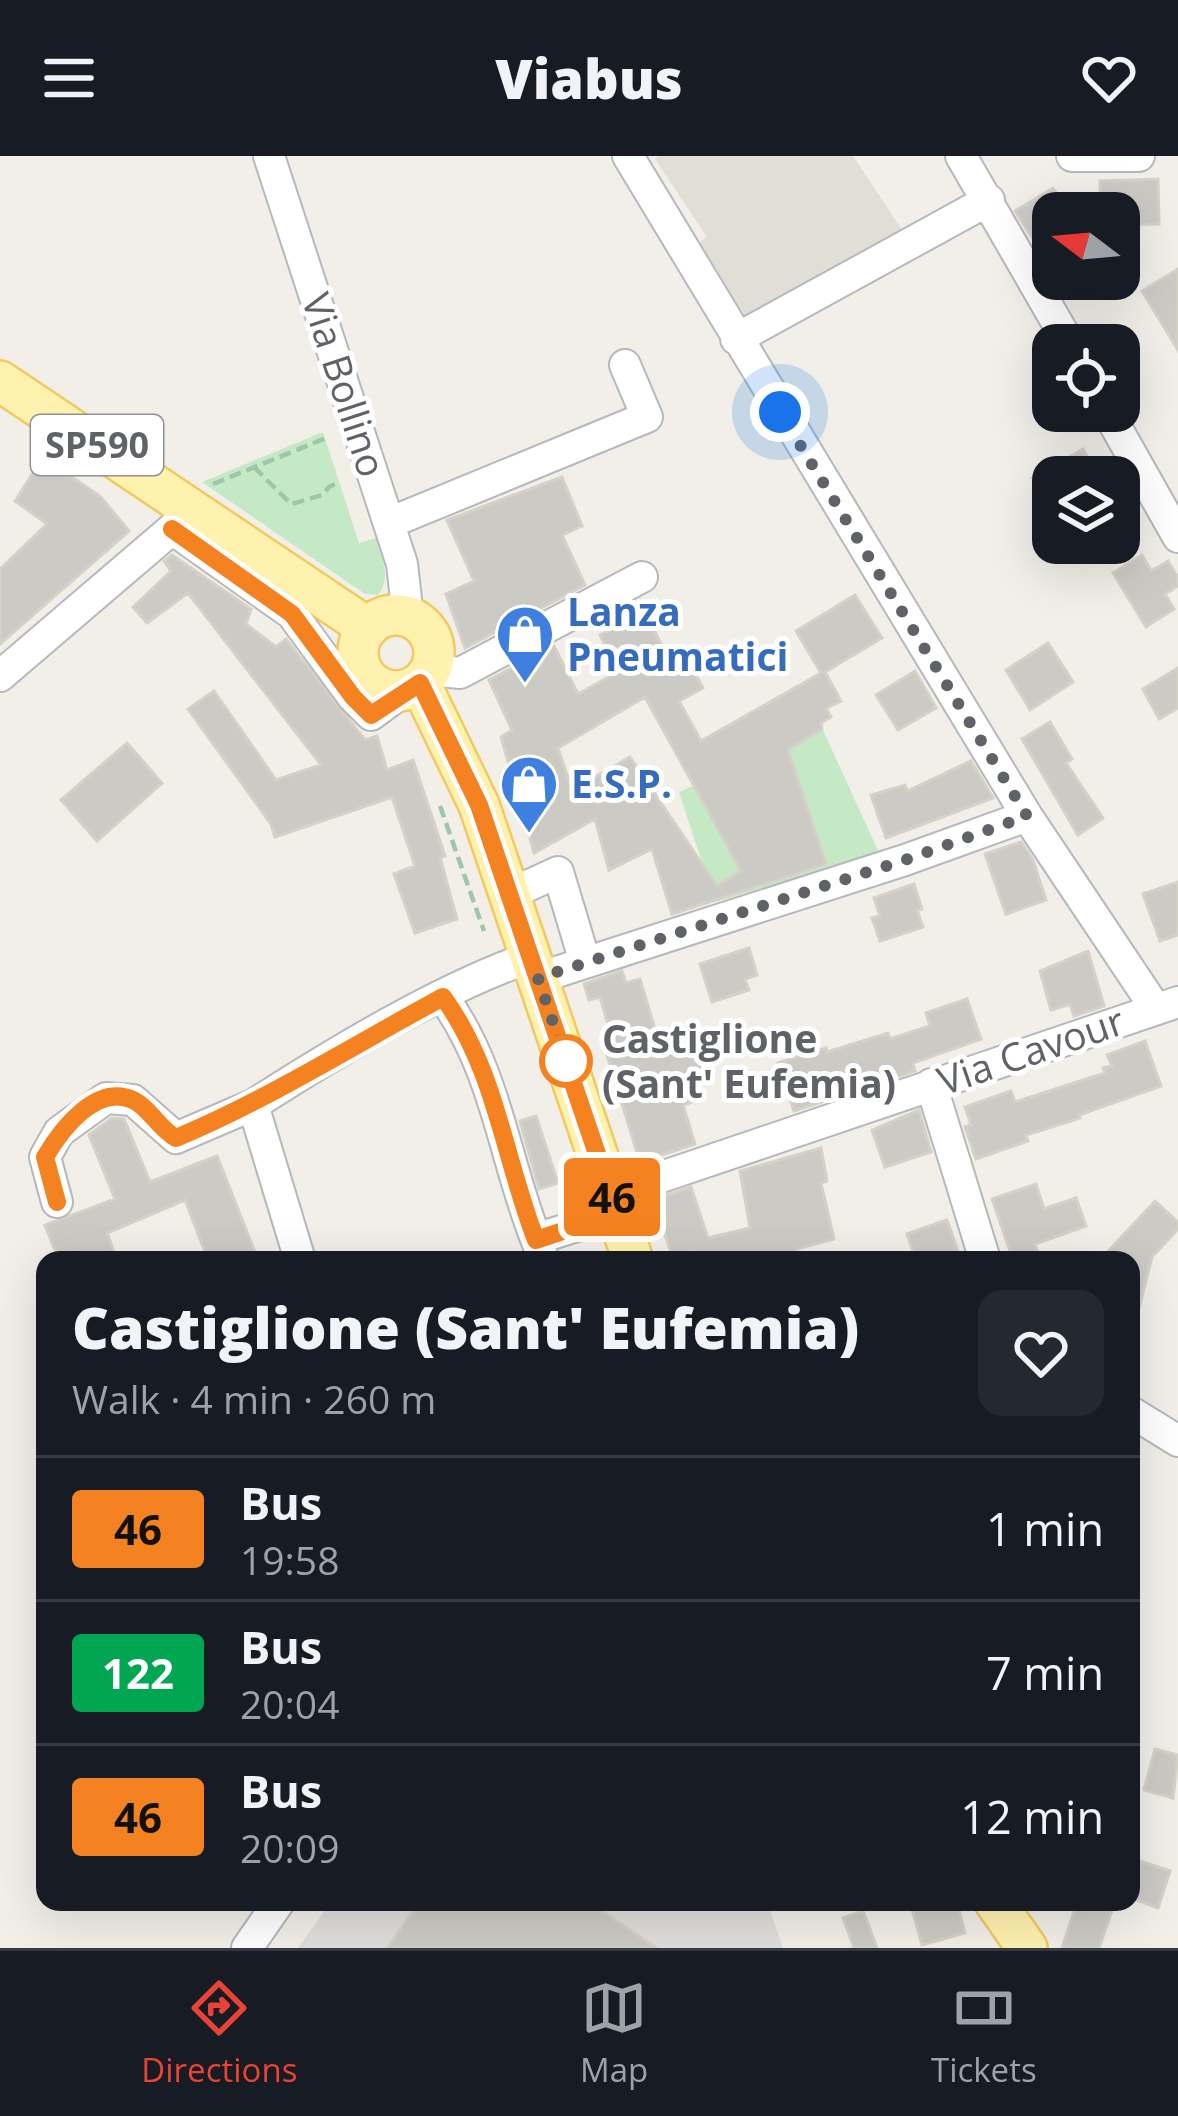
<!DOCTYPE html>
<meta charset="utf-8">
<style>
:root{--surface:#171b24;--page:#242831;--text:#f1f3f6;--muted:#9ea1a6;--line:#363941;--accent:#ea4335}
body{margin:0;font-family:"Open Sans",sans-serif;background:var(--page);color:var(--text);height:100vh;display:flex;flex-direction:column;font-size:45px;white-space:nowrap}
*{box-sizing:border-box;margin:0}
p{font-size:39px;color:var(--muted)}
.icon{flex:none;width:66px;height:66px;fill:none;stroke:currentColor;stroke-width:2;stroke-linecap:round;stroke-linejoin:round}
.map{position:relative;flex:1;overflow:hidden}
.side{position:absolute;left:36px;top:1095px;width:1104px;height:660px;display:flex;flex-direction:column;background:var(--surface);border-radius:24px;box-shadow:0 12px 48px #0002}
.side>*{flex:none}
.badge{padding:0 24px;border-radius:9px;font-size:42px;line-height:78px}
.needle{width:78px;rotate:286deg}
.tools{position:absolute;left:1032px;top:36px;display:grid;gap:24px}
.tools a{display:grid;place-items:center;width:108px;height:108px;border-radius:24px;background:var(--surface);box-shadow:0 12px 48px #0002;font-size:60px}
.you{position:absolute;width:60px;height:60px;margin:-30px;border:9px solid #fff;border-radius:50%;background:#1a73e8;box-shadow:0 0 0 18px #1a73e833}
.map>.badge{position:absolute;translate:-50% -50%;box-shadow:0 0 0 6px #fff}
.round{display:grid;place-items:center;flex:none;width:126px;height:126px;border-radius:24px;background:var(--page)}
.overview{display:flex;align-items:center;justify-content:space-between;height:204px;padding:0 36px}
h1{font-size:57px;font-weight:800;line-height:90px}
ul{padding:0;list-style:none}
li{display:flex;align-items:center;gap:36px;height:144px;padding:0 36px;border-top:3px solid var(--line)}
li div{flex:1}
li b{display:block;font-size:45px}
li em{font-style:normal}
li .badge{min-width:132px;font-weight:700;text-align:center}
header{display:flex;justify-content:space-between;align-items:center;height:156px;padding:0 36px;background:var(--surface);font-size:54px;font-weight:800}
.menu{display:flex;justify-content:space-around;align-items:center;height:168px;border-top:3px solid var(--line);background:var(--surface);font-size:33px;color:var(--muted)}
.menu a{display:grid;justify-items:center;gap:6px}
.menu .active{color:var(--accent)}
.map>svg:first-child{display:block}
.industrial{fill:#e0deda}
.education{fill:#e1ded6}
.green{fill:#c5e8c5}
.building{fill:#cccac5;stroke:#d6d1c6;stroke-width:3;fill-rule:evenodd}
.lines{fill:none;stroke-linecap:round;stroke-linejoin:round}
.minor-casing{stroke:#b5b8bc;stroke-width:34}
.major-casing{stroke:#f2c960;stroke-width:44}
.path{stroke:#9cc7a9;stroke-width:4.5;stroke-dasharray:12 6;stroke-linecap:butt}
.minor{stroke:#fff;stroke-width:30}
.major{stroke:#fff2af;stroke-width:39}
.line-casing{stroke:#fff;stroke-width:27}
.line{stroke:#f58220;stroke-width:18}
.walk{stroke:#5f6368;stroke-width:12;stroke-dasharray:0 21.6}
.stop-dot{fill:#fff;stroke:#f58220;stroke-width:6}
.labels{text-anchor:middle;stroke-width:10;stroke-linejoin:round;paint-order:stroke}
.shield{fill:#fff;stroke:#8f9295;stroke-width:3}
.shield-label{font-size:36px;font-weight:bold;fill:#5f6368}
.street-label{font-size:39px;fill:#5f6368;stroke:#fff}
.shop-label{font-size:39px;font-weight:bold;fill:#366cbe;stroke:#fff;text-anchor:start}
.stop-label{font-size:39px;font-weight:bold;fill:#5f6368;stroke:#fff;text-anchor:start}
</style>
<header><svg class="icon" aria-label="menu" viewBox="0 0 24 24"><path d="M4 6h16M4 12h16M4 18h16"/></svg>Viabus<svg class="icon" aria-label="heart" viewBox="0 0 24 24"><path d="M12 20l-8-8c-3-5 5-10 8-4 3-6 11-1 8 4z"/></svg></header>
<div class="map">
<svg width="1178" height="1792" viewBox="0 0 1178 1792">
<rect width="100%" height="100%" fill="#f1efe8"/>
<path class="industrial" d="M 331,1746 L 767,1746 L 783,1792 L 298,1792 Z"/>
<path class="education" d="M 659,0 L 853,0 L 906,80 L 750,168 L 700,86 L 707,81 L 655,3 Z"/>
<path class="green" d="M 323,276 L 359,387 L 376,382 C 382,403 392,420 378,439 L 365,438 L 202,326 Z
M 817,561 L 880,699 L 715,746 L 679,636 L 714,621 Z"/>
<path class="building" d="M 1158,23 L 1159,68 L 1119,69 L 1119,57 L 1100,57 L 1100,25 Z
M 1053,32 L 1069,57 L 1053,57 L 1053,113 L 1015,55 Z
M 1178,113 L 1178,194 L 1142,135 Z
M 1083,293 L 1098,321 L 1034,321 Z
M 43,301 L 101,341 L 129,375 L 0,488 L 0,413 L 47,368 L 15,345 Z
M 562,321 L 582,370 L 562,379 L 585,429 L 465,492 L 446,438 L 474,425 L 447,364 Z
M 172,399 L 251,453 L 246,468 L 276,491 L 286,483 L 365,584 L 377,580 L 387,614 L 413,604 L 445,700 L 440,702 L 457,763 L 415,777 L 394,718 L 415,710 L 392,641 L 275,681 L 271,668 L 188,553 L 214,535 L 276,624 L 321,609 L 188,437 L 147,467 L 133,451 L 171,415 L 164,405 Z
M 1142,399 L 1151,415 L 1168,405 L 1178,421 L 1178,430 L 1165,438 L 1174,453 L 1146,471 L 1113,417 Z
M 855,439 L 882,482 L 825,516 L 841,545 L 826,552 L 831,561 L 821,567 L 822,573 L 788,594 L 826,708 L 672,758 L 652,693 L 609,714 L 595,663 L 534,697 L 501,581 L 512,574 L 489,524 L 554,490 L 578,538 L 618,516 L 600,479 L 608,475 L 602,464 L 640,444 L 670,507 L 685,499 L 703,532 L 679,545 L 701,585 L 821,517 L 796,475 ZM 645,541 L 741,715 L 717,730 L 630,601 L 572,634 L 558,592 Z
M 1048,487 L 1073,526 L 1030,554 L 1006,514 Z
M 1178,512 L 1178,552 L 1159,563 L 1143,533 Z
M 915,515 L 936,552 L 898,574 L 876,539 Z
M 1050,566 L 1072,603 L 1066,607 L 1103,662 L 1078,679 L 1022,583 Z
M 127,587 L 162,627 L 97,685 L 61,644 Z
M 971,605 L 993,642 L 886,682 L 871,639 L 905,629 L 907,635 Z
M 1021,686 L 1033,704 L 1046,744 L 1006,758 L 985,698 Z
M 1178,726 L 1178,779 L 1160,785 L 1143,738 Z
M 914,728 L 922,753 L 917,754 L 923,771 L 880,785 L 872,762 L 880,760 L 874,742 Z
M 749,792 L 757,819 L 745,823 L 749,834 L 712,846 L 700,808 Z
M 1088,795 L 1104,850 L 1074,860 L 1070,848 L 1051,854 L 1040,815 Z
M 622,815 L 626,827 L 640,823 L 657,880 L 689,870 L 703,916 L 692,919 L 699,944 L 683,949 L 695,988 L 640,1006 L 606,896 L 615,893 L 600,841 L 589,844 L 584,828 Z
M 967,843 L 981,883 L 913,907 L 915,915 L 794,955 L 778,907 L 826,892 L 827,896 L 888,877 L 890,883 L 930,870 L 926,857 Z
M 1145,885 L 1161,930 L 1079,959 L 1080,962 L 1026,979 L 1028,985 L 976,1003 L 965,971 L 971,969 L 965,951 L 1011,935 L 1015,946 L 1105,917 L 1103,912 L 1112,910 L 1107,899 Z
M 919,954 L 931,996 L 885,1011 L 872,974 Z
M 536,960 L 558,1027 L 539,1033 L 520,965 Z
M 112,962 L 124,963 L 150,1026 L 217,1000 L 258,1104 L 208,1104 L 185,1044 L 107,1077 L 117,1104 L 59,1104 L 45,1069 L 115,1043 L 89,979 Z
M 821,992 L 827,1025 L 821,1027 L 834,1083 L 797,1093 L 799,1104 L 695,1104 L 694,1095 L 673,1102 L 653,1044 L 691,1031 L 708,1082 L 750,1072 L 740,1015 Z
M 1036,1028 L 1044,1053 L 1076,1042 L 1086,1070 L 1035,1088 L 1041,1104 L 1013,1104 L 992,1043 Z
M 1155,1045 L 1178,1066 L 1178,1073 L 1152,1101 L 1139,1152 L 1131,1151 L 1131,1104 L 1100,1104 Z
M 947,1064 L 961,1104 L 916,1104 L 907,1078 Z
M 1155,1593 L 1178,1599 L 1173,1642 L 1144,1634 Z
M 1131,1702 L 1170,1715 L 1158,1752 L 1131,1742 Z
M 419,1746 L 589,1746 L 656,1792 L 388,1792 Z
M 910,1746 L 957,1746 L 965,1777 L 922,1789 Z
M 1077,1746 L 1115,1746 L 1099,1792 L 1062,1792 Z
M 863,1755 L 877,1792 L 854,1792 L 843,1762 Z"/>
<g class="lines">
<g class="minor-casing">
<path id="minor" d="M 269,0 L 402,408 L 408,461
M 628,0 L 1027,660 L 1156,853
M 961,0 L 1070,189
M 1072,0 L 1139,0
M 736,183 L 989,44
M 1107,255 L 1178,381
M 389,367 L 647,261 L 625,209
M 172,373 L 292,458 L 353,541 L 371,559 L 405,534
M 430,514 L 460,517 L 642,421
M 0,520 L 186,361
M 510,738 L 558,716 L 585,806
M 538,822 L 905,704 L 1027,660
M 443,841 C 496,914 504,1002 536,1083
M 931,928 L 985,1104
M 611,1038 L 1178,846
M 57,1046 L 45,1001 L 59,976 L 106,942 L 133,944 L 176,982 L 253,949
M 300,1104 L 253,949 C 334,897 441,832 531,801
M 544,1104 L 536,1083 L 617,1057
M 1131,1256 L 1178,1285
M 247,1792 L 279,1746"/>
</g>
<g class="major-casing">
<path id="major" d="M 0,225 L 368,472
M358 497a38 38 0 1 1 76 0a38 38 0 1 1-76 0Z
M 420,527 L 479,649 L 633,1104
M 995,1746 L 1027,1792"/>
</g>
<path class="path" d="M 254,311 L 291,348 L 323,339 L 329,331 L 339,326
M 213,328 L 326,282
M 440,650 L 484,775"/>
<use href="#minor" class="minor"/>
<use href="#major" class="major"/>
</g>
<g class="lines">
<g class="line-casing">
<path id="line" d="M 57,1046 L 45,1001 C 61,974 96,927 133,944 C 150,952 159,973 176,982 C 269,943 354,889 443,841 C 496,914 504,1002 536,1084 L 617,1057 L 479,649 L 420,527 L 371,559 L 353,541 L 292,458 L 172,373"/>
</g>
<use href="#line" class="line"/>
<path class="walk" d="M 566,905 L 538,822 L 905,704 L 1027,660 L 780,256"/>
</g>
<defs>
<g id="shop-pin" transform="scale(3)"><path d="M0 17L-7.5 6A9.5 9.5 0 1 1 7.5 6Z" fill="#3f7fe0" stroke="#fff"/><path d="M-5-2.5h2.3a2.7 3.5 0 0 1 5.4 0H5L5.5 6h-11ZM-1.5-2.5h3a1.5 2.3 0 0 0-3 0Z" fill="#fff"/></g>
</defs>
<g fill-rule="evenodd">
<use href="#shop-pin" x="525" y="478"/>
<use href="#shop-pin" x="529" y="628"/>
</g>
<circle class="stop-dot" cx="566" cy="905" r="24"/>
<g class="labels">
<rect class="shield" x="31" y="259" width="132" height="60" rx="9"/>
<g class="shield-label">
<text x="97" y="302">SP590</text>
</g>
<g class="street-label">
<text transform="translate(344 229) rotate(72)" y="14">Via Bollino</text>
<text transform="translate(1031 895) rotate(-19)" y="14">Via Cavour</text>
</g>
<g class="shop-label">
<text x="567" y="470">Lanza<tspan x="567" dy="45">Pneumatici</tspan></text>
<text x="571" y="642">E.S.P.</text>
</g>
<g class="stop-label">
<text x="602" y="897">Castiglione<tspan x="602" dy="45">(Sant' Eufemia)</tspan></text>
</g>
</g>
</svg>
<div class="tools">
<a><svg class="needle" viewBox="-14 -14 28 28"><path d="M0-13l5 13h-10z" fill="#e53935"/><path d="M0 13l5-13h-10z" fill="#9ea1a6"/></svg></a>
<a><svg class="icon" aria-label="locate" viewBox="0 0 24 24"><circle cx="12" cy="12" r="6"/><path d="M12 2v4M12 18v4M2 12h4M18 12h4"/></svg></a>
<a><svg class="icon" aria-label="layers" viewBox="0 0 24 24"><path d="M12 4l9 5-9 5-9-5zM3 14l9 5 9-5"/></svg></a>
</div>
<div class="you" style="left:780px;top:256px"></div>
<b class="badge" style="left:612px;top:1041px;background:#f58220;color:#111">46</b>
<section class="side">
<div class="overview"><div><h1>Castiglione (Sant' Eufemia)</h1><p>Walk · 4 min · 260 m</p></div><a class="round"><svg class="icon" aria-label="heart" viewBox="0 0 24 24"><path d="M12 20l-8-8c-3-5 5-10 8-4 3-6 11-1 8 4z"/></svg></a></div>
<ul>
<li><span class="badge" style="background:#f58220;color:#111">46</span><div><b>Bus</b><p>19:58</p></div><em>1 min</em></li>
<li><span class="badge" style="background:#00a651;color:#fff">122</span><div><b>Bus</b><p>20:04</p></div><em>7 min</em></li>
<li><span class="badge" style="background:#f58220;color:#111">46</span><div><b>Bus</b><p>20:09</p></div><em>12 min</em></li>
</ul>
</section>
</div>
<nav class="menu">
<a class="active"><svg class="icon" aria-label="directions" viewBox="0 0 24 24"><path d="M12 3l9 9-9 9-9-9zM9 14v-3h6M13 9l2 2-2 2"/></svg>Directions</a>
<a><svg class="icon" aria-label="map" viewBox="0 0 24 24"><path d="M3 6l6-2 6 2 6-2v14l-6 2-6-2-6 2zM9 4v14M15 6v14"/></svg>Map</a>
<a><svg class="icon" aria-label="tickets" viewBox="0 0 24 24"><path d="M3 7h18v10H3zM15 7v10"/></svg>Tickets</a>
</nav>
